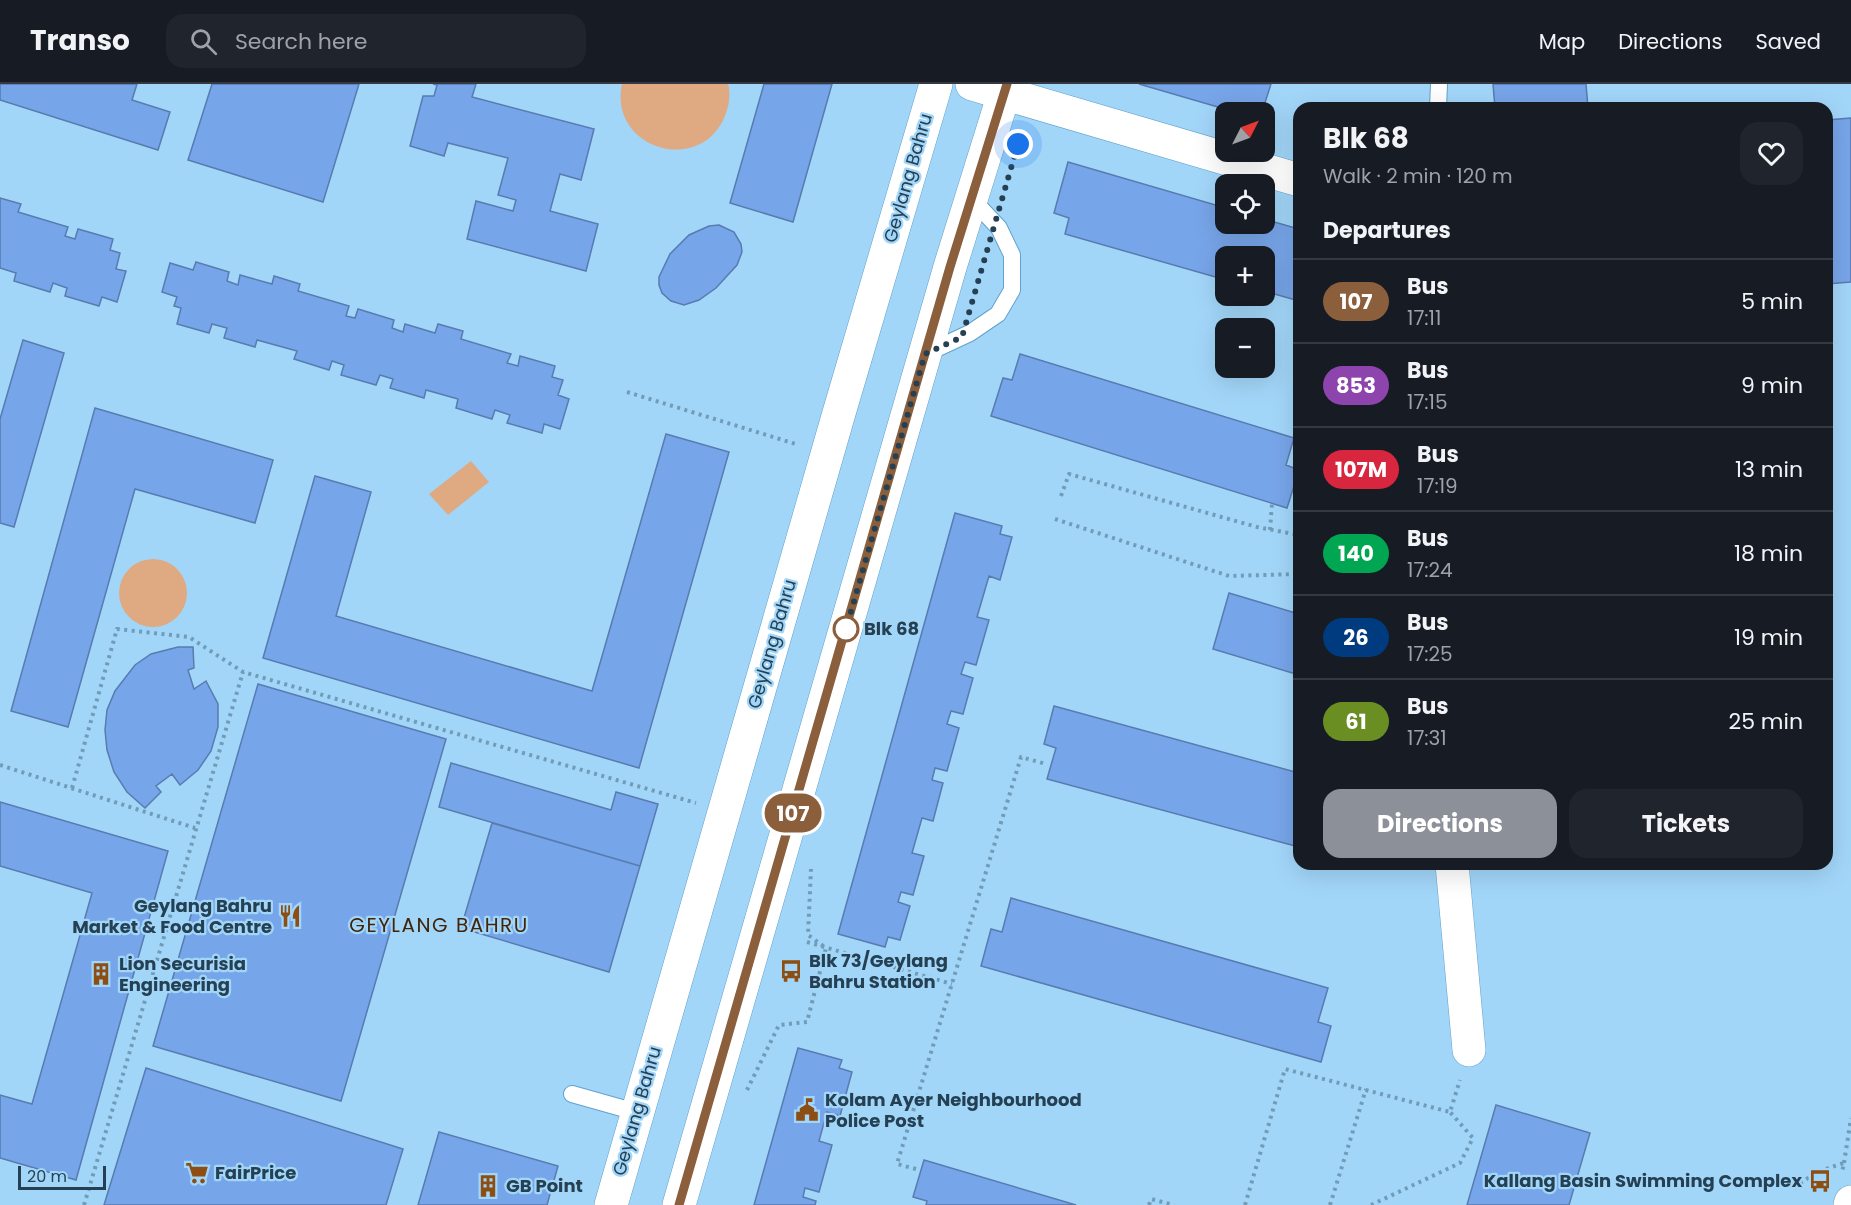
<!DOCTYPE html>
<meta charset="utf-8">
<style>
:root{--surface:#171b24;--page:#20242c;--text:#f1f3f6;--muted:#9ea1a6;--line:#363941;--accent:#8c9099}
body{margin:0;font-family:Poppins,sans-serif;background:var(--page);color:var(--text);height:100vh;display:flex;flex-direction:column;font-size:22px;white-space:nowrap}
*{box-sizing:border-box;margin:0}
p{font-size:20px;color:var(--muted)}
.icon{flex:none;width:33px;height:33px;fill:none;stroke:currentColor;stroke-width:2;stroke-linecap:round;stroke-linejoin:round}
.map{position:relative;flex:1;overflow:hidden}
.panel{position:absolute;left:1293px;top:18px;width:540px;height:768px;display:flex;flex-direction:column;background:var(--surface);border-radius:18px;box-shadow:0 6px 24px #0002}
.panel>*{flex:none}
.badge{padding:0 12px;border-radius:20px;font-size:21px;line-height:39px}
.needle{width:39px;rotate:48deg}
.buttons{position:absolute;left:1215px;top:18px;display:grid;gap:12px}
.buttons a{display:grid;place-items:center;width:60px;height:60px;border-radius:12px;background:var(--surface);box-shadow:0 6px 24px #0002;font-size:30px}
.scale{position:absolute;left:18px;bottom:15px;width:88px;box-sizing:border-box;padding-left:6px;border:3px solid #254052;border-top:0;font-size:16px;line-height:21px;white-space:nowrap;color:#254052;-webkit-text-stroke:4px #a2d6f9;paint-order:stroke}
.you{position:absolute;width:30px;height:30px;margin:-15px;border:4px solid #fff;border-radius:50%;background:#1a73e8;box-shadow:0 0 0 9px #1a73e833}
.map>.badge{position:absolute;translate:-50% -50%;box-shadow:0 0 0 3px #fff}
h2{padding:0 30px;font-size:22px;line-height:54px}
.round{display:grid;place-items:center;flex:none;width:63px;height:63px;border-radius:18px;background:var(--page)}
.summary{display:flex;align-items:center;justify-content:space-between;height:102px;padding:0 30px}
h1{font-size:28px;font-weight:700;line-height:45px}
.button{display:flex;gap:12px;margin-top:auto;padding:12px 30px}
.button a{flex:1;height:69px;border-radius:18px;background:var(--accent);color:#fff;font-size:24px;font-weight:700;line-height:69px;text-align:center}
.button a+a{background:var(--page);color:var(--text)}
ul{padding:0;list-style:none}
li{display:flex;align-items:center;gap:18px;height:84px;padding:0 30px;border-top:2px solid var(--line)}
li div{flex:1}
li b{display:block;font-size:22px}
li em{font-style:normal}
li .badge{min-width:66px;font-weight:700;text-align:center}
header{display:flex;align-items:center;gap:36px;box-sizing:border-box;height:84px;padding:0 30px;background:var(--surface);border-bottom:2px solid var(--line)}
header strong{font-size:28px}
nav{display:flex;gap:33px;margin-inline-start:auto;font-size:21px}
.search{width:420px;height:54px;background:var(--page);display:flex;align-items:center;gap:15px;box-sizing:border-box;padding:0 21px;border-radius:18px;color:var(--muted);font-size:22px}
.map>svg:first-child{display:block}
.green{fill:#dfaa81}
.building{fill:#77a5e9;stroke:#587bb0;stroke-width:1.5}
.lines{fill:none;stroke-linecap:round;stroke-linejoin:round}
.service-casing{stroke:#61a2cc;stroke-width:18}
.minor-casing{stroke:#61a2cc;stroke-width:34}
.secondary-casing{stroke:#61a2cc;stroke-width:34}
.primary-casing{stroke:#61a2cc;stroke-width:34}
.path{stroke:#719cb8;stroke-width:4;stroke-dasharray:3 4.5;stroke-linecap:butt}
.service{stroke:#fff;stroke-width:16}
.minor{stroke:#fff;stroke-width:33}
.secondary{stroke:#fff;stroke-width:33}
.primary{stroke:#fff;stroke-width:33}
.line-casing{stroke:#fff;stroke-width:14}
.line{stroke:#8b5e3c;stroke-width:9}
.walk{stroke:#254052;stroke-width:6;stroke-dasharray:0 10.8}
.stop-dot{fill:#fff;stroke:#8b5e3c;stroke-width:3}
.labels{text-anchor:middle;stroke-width:4.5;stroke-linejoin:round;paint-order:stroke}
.street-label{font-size:18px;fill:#254052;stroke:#a2d6f9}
.stop-label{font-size:18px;font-weight:bold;fill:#254052;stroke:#a2d6f9;text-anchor:start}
.poi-label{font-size:18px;font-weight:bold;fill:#254052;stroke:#a2d6f9;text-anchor:start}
.neighbourhood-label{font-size:20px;letter-spacing:1.5px;fill:#432409;stroke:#a2d6f9}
</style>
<header>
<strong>Transo</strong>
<div class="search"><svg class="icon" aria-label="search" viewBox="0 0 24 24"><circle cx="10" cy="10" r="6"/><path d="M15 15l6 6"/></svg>Search here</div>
<nav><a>Map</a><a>Directions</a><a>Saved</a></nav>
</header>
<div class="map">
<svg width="1851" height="1121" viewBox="0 0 1851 1121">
<rect width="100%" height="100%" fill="#a2d6f9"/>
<path class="green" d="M 622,0 L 728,0 C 731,10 729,22 725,32 C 700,93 608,64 622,0 Z
M 471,377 L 489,398 L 448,431 L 429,410 Z
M119 509a34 34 0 1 1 68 0a34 34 0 1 1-68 0Z"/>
<path class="building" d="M 0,0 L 137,0 L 132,16 L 170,28 L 158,66 L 0,16 Z
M 212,0 L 359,0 L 323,118 L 188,76 Z
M 433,0 L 476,0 L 472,13 L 594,45 L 581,96 L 560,90 L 550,127 L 598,140 L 586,187 L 467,155 L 476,117 L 513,127 L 516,116 L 498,111 L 508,74 L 448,59 L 444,72 L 410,62 L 423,12 L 434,12 L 437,1 Z
M 764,0 L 832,0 L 793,138 L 730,119 Z
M 1139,0 L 1271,0 L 1262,28 L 1235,28 Z
M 1493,0 L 1586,0 L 1588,24 L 1495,24 Z
M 1851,34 L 1851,198 L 1827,200 L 1827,36 Z
M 1068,78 L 1226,124 L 1226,140 L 1264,140 L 1264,135 L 1299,145 L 1299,217 L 1264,207 L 1264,172 L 1226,172 L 1226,196 L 1065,150 L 1069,134 L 1054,129 Z
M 0,114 L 21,120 L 18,128 L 68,143 L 65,152 L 75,155 L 78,145 L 113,155 L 110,166 L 120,169 L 116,185 L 126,187 L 117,218 L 102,213 L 99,222 L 65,212 L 67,204 L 53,199 L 50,208 L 14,197 L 16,189 L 0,184 Z
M 719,141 L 734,148 L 741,160 L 742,168 L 737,181 L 716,204 L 699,216 L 684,221 L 671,217 L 662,209 L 659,201 L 659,193 L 670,170 L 689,151 L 709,142 Z
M 196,178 L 229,188 L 227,197 L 238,201 L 240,191 L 272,200 L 274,192 L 300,200 L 298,207 L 349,222 L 346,232 L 355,234 L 358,225 L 394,236 L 392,244 L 403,248 L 405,240 L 435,249 L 438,240 L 463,247 L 461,255 L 511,270 L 507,279 L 518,282 L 520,272 L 555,282 L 552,293 L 563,296 L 558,311 L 569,315 L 560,345 L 544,340 L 542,349 L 507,339 L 510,331 L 495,326 L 492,335 L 456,324 L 458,315 L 426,306 L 424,314 L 390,304 L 393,295 L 380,291 L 376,301 L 341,291 L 344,281 L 332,277 L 329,286 L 294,275 L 297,267 L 257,256 L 255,263 L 224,254 L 227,244 L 212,240 L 209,249 L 177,240 L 181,224 L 174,222 L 177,213 L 162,208 L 170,179 L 193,186 Z
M 23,256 L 64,269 L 14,443 L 0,439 L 0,335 Z
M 1020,270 L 1294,354 L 1286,381 L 1299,386 L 1287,424 L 991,332 L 1003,294 L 1012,296 Z
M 95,324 L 273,376 L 255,439 L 135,405 L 68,643 L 11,627 Z
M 666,350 L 729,368 L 639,684 L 263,574 L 315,392 L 371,408 L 336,532 L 592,607 Z
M 955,429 L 1002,442 L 1000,450 L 1012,453 L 1000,496 L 989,492 L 977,533 L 989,536 L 976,581 L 965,578 L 961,590 L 973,594 L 963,630 L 951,627 L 947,640 L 959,644 L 947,687 L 935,684 L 932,696 L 943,699 L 933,737 L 922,734 L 912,769 L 924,772 L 913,811 L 901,808 L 898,818 L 910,822 L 900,856 L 888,853 L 885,863 L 838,850 Z
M 1229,509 L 1299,530 L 1299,591 L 1213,565 Z
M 178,563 L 193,563 L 194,584 L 188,586 L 194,605 L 206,597 L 218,620 L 218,643 L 211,667 L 198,686 L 180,701 L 172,690 L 156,702 L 161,708 L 145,724 L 127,708 L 114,688 L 107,666 L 105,646 L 107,626 L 115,607 L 135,581 L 151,570 Z
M 258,600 L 446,655 L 341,1017 L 153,962 Z
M 1054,622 L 1299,689 L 1299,763 L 1047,695 L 1056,664 L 1044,660 Z
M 451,679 L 611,726 L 616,708 L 658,720 L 640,782 L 439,723 Z
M 0,718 L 168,767 L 76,1096 L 0,1074 L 0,1011 L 32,1020 L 92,809 L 0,782 Z
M 492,739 L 640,782 L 609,888 L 461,844 Z
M 1011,814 L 1328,904 L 1318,938 L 1331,942 L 1321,978 L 981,882 L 991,845 L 1002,848 Z
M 798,964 L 842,976 L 839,984 L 852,988 L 840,1032 L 827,1028 L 819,1057 L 832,1061 L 819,1108 L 805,1104 L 803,1113 L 816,1117 L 815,1121 L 754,1121 Z
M 146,984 L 403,1065 L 386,1121 L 104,1121 Z
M 1496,1021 L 1590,1049 L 1569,1121 L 1467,1121 Z
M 439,1048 L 558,1082 L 547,1121 L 418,1121 Z
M 924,1076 L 1076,1121 L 926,1121 L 927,1117 L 913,1113 Z"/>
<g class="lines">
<g class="service-casing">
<path id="service" d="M 1438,24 L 1439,0
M 925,270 L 970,249 L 998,230 L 1012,206 L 1012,171 L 999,144 L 971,114
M 572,1010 L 636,1028"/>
</g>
<g class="minor-casing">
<path id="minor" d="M 972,0 L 1299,96
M 1452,780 L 1469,966"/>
</g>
<g class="secondary-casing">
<path id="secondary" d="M 611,1121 L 839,329 L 936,0
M 679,1121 L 950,183 L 1007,0"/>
</g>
<g class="primary-casing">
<path id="primary" d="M 1850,1121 L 1851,1118"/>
</g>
<path class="path" d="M 627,308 L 799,361
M 1061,412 L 1069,390 L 1257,443 L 1299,451
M 1055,435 L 1229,492 L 1299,490
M 1270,446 L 1272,419
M 0,681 L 195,744
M 72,704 L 117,545 L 189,553 L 243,588 L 696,719
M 807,858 L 952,900
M 747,1006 L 779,941 L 807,938 L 826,864 L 808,851 L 811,785
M 1844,1079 L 1851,1034
M 916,1085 L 897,1080 L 1021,673 L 1046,680
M 1794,1104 C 1810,1091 1824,1085 1844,1079 L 1842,1088
M 84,1121 L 243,588
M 1149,1121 L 1151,1115 L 1174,1121
M 1245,1121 L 1285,985 L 1450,1028 L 1460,996
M 1330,1121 L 1366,1005
M 1371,1121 L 1460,1079 L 1473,1054 L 1450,1028"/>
<use href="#service" class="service"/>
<use href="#minor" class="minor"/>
<use href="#secondary" class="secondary"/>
<use href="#primary" class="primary"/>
</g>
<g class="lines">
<g class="line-casing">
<path id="line" d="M 679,1121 L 950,183 L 1007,0"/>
</g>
<use href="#line" class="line"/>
<path class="walk" d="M 846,545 L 844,552 L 925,270 L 962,253 L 1018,60"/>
</g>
<defs>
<g id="restaurant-bare" transform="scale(1.8)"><path d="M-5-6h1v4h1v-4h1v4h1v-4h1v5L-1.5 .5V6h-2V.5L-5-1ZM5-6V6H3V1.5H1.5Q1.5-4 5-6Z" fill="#8c4e12" stroke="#a2d6f9" stroke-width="2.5" paint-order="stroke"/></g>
<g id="bus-bare" transform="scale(1.8)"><path d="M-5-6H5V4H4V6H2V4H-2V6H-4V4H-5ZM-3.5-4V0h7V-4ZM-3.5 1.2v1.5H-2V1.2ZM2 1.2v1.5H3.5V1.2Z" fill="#8c4e12" stroke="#a2d6f9" stroke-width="2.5" paint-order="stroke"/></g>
<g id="building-bare" transform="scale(1.8)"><path d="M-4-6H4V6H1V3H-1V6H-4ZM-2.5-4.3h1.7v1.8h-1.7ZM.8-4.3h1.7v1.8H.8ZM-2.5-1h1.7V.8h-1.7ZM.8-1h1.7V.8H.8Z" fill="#8c4e12" stroke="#a2d6f9" stroke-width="2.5" paint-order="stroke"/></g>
<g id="civic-bare" transform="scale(1.8)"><path d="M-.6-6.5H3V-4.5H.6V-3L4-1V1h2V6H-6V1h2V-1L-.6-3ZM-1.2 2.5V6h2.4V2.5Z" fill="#8c4e12" stroke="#a2d6f9" stroke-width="2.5" paint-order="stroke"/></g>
<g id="supermarket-bare" transform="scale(1.8)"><path d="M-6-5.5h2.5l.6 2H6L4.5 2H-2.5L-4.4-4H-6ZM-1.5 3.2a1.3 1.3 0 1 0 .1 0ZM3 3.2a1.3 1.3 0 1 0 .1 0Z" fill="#8c4e12" stroke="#a2d6f9" stroke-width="2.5" paint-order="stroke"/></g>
</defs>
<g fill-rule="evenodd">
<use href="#restaurant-bare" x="290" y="832"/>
<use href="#bus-bare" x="791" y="887"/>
<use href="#building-bare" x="101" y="890"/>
<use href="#civic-bare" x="807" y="1026"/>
<use href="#supermarket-bare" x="197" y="1089"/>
<use href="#bus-bare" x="1820" y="1097"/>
<use href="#building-bare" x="488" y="1102"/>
</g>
<circle class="stop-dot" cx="846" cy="545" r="12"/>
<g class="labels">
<g class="street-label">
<text transform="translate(908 94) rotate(-74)" y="6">Geylang Bahru</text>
<text transform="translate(772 560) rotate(-74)" y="6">Geylang Bahru</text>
<text transform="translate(637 1027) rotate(-74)" y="6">Geylang Bahru</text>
</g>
<g class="stop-label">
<text x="864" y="551">Blk 68</text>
</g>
<g class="poi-label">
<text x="272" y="828" text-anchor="end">Geylang Bahru<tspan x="272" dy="21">Market &amp; Food Centre</tspan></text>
<text x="809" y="883">Blk 73/Geylang<tspan x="809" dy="21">Bahru Station</tspan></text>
<text x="119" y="886">Lion Securisia<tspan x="119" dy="21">Engineering</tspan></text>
<text x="825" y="1022">Kolam Ayer Neighbourhood<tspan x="825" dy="21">Police Post</tspan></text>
<text x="215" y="1095">FairPrice</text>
<text x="1802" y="1103" text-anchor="end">Kallang Basin Swimming Complex</text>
<text x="506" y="1108">GB Point</text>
</g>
<g class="neighbourhood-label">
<text x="439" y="848">GEYLANG BAHRU</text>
</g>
</g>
</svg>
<div class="buttons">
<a><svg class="needle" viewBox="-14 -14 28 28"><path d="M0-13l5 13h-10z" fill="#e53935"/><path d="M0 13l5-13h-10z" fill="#9ea1a6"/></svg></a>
<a><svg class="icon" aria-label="locate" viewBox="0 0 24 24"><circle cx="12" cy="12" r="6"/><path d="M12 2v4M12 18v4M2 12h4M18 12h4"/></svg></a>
<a>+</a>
<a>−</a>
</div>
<div class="scale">20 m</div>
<div class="you" style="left:1018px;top:60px"></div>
<b class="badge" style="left:793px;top:729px;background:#8b5e3c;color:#fff">107</b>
<section class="panel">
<div class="summary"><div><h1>Blk 68</h1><p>Walk · 2 min · 120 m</p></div><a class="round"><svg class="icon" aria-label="heart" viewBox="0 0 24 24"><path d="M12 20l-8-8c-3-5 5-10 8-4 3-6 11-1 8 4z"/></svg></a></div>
<h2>Departures</h2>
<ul>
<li><span class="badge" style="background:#8b5e3c;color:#fff">107</span><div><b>Bus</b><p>17:11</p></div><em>5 min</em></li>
<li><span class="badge" style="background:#8e44ad;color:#fff">853</span><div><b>Bus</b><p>17:15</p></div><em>9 min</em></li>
<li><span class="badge" style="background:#d7263d;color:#fff">107M</span><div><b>Bus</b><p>17:19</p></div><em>13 min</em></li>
<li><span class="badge" style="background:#00a651;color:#fff">140</span><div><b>Bus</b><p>17:24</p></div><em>18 min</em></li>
<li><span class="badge" style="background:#003b80;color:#fff">26</span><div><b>Bus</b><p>17:25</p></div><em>19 min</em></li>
<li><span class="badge" style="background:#6b8e23;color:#fff">61</span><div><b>Bus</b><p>17:31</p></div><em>25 min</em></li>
</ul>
<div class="button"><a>Directions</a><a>Tickets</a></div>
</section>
</div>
